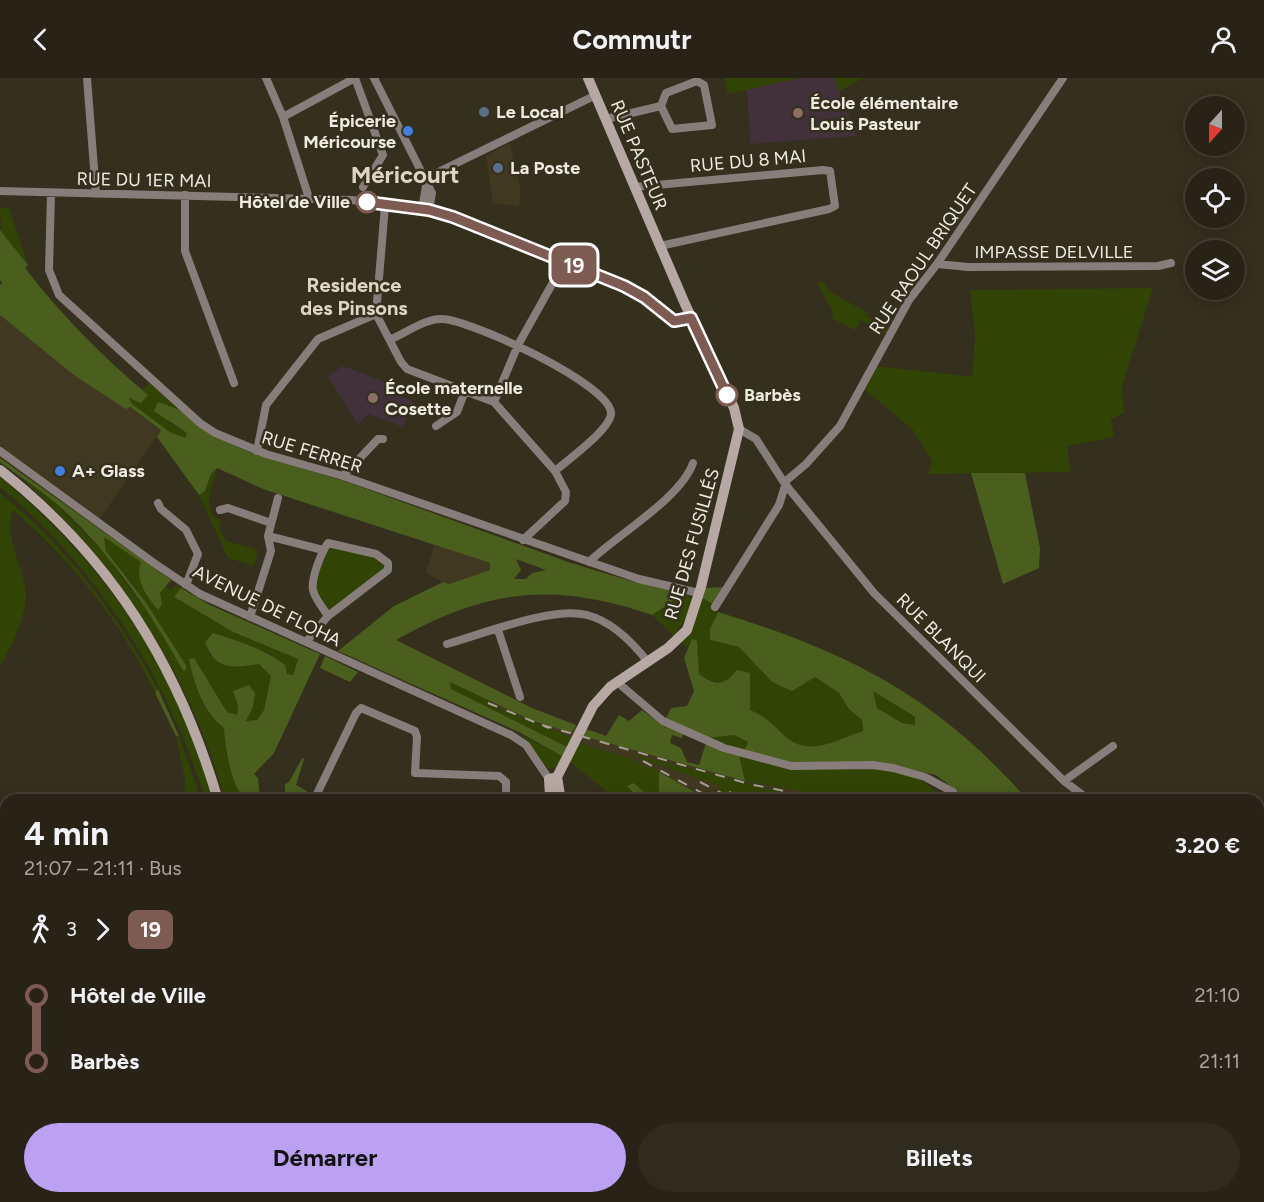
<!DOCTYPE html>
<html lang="fr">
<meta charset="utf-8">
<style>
:root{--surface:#282316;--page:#302b1f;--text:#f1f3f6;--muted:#a5a4a1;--line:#444035;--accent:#bca0f2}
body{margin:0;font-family:Figtree,sans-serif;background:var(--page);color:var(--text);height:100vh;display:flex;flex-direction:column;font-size:22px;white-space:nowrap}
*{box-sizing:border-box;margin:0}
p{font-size:20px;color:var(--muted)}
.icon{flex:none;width:33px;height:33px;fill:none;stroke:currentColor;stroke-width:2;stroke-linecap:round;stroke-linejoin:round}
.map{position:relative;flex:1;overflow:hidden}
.sheet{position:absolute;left:0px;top:716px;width:1264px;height:410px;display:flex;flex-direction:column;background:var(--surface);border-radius:18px 18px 0 0;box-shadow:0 3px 15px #0003,0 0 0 2px var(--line)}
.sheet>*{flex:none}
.badge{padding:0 12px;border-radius:9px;font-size:21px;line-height:39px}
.needle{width:39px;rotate:201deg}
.buttons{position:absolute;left:1185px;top:18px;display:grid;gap:12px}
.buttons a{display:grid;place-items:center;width:60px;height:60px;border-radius:50%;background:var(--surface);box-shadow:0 3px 15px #0003,0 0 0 2px var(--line);font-size:30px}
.map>.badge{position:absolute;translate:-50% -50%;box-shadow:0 0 0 3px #fff}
.legs{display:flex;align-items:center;gap:9px;height:66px;padding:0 24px;font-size:20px}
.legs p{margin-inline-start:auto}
.head{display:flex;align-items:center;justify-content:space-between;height:102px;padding:0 24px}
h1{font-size:33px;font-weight:700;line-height:45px}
.button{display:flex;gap:12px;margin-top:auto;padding:12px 24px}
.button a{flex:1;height:69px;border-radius:36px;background:var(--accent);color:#111;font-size:24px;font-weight:700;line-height:69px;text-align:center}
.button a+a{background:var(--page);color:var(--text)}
ul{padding:0 24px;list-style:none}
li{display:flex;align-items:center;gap:21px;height:66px;font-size:22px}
li i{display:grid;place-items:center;width:9px;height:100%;margin:0 8px;background:currentColor}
li i::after{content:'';width:15px;height:15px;margin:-8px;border:4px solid;border-radius:50%;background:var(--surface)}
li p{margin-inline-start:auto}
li:first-child i{background:linear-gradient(#0000 50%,currentColor 0)}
li:last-child i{background:linear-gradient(currentColor 50%,#0000 0)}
header{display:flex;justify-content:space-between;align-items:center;height:78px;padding:0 24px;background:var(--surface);font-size:27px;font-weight:700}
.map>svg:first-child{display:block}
.built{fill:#413821}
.education{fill:#42313b}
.green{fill:#324405}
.forest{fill:#4a5e1e;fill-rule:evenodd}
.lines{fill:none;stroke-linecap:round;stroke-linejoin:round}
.street{stroke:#877d7a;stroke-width:8}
.secondary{stroke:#b8a8a4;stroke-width:10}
.rail{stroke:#a5a093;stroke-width:2;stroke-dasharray:10 10;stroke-linecap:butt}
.line-1-casing{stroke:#fff;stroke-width:14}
.line-1{stroke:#7d5a52;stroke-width:9}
.service-dot{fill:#5c6f8a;stroke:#352f1e;stroke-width:2}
.education-dot{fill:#8d6e63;stroke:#352f1e;stroke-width:2}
.shop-dot{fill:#3f7fe0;stroke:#352f1e;stroke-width:2}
.stop-1-dot{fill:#fff;stroke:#7d5a52;stroke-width:3}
.labels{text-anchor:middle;stroke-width:5;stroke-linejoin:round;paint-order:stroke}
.poi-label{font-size:18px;font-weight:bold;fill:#efebe1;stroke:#352f1e;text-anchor:start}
.street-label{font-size:18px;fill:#efebe1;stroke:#352f1e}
.stop-label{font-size:18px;font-weight:bold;fill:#efebe1;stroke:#352f1e;text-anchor:end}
.neighbourhood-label{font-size:20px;font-weight:bold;fill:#ded6c2;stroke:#352f1e}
.district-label{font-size:24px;font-weight:bold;fill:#ded6c2;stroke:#352f1e}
</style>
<header><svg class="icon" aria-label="back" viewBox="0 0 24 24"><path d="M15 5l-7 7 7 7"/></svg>Commutr<svg class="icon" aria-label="person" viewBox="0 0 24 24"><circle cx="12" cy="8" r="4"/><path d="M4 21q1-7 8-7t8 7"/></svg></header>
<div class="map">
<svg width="1264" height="1124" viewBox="0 0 1264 1124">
<rect width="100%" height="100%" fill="#352f1e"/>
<path class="built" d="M 510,65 L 521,113 L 519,128 L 493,125 L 486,77 Z
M 0,237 L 75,298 L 129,329 L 161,352 L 95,448 L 0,379 Z
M 434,467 L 490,485 L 490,492 L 449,506 L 443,504 L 426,495 Z
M 395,562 L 532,630 L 586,651 L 687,684 L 843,721 L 616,721 L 562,678 L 521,655 L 366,586 Z
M 893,1119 L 1129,1119 L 1129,1124 L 899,1124 Z"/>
<path class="education" d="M 799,0 L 834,0 L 857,58 L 750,66 L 747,12 Z
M 343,288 L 398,309 L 395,316 L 413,323 L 403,349 L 368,336 L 358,347 L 328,298 Z"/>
<path class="green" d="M 724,0 L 799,0 L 728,16 Z
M 834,0 L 864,0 L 839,13 Z
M 0,130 L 9,130 L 28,187 L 1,154 Z
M 823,203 L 829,213 L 868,235 L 866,238 L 888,251 L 885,256 L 861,242 L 855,252 L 831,240 L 834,235 L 817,205 Z
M 1153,210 L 1122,308 L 1124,335 L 1111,341 L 1114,359 L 1067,368 L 1070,394 L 928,396 L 932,383 L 913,352 L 864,311 L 877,288 L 972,299 L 975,258 L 970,212 Z
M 150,305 L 180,332 L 171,330 L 169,345 L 187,355 L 186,360 L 170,354 L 132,326 L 129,320 L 148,317 L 142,312 Z
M 217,390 C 213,407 199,435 221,442 L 219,449 L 226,463 L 258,472 L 254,488 L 228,480 L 199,417 L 205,413 L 211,396 Z
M 0,399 C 109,490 172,586 214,721 L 205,721 C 168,600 98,491 0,409 Z
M 20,399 L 52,422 L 105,476 L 187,589 L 131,504 L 106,473 L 104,458 L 142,484 L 139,489 L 147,520 L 162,526 L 160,515 L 166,508 L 171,512 L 176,506 L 181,510 L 175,520 L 233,554 L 298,581 L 292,597 L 287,596 L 271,576 L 213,555 L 205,564 L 210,578 L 240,589 L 259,586 L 271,598 L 264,632 L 257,642 L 245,643 L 253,629 L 238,627 L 237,638 L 227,634 L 194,581 C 192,606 203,635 224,650 C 224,669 231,710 246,721 L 225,721 C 189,595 119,486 20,399 Z
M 0,415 C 67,469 117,536 158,611 L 155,615 C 121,544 72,483 13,432 C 3,462 25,489 26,518 C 27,535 9,575 0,588 Z
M 328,465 L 384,481 L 388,492 L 328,538 L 313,512 Z
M 685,515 L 692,521 L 702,520 L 713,526 L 713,532 L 718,534 L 710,551 L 710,562 L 739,569 L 772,604 L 815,599 L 839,615 L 849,631 L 862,642 L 863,653 C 837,661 808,681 784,657 C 772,646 766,638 750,632 L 750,595 C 730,602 718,610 699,596 L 697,563 L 692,562 L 687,569 L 681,564 L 695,542 L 685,540 L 674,558 L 652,537 Z
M 450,604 L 489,622 L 488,626 L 571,659 L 567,669 L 451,611 Z
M 873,612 L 915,640 L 915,647 L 902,645 L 877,630 Z
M 521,656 L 562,678 L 557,689 L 549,691 L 546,689 Z
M 719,657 L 734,657 L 748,664 L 744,673 L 707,660 Z
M 176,658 L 179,658 L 201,721 L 184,721 L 185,702 Z
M 578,665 L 629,680 L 659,694 L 659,717 L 651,721 L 634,705 L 627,708 L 639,721 L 616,721 L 570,683 Z
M 620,673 L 809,721 L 726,721 L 719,717 L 719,708 Z
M 739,677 L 791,691 L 879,691 L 916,699 L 939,715 L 953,717 L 958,721 L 843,721 L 745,703 Z
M 97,1119 L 257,1119 L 259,1124 L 97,1124 Z
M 314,1119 L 357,1119 L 361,1124 L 310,1124 Z
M 805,1119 L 866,1119 L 860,1124 L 809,1124 Z
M 893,1119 L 1037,1119 L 1041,1124 L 899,1124 Z
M 1153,1119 L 1244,1119 L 1245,1124 L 1149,1124 Z"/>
<path class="forest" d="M 0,152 L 28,187 L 25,190 C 61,237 103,279 148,317 L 141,325 L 129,320 L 132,326 L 170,354 L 185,360 L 187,355 L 154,333 L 158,324 L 180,332 L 214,359 L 252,375 L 347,404 L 571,485 L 631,503 L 685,515 L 652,537 C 553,503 487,511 396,562 L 532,630 L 576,647 L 572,655 L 531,642 L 450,604 L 451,611 L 567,669 L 562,678 L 521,655 L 338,573 L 394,528 L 443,504 L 449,506 L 490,492 L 490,485 L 263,411 L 217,390 L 211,396 L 205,413 L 199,417 L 157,359 L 161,352 L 130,329 L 126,331 L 75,298 L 0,237 L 0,207 L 2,205 L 0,202 ZM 516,481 L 546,492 L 532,495 L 526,501 L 514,501 L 521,492 Z
M 0,380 L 171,502 L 160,515 L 162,526 L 158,532 C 147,520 134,500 141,484 L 104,459 L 106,473 L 147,526 L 187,589 L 184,594 C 149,532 107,469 52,422 C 36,409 17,397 0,384 Z
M 971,395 L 1025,395 L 1040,470 L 1039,490 L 1003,506 Z
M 724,509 L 713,526 L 702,520 L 705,510 Z
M 181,510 L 210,527 L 320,576 L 274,675 L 254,696 L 258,700 L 260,721 C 256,721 249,722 246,721 C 232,715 224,664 224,650 C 203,634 194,606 189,581 L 194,580 L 227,634 L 237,637 L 238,627 L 233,613 L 249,607 L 255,615 L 253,629 L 246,643 L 257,642 L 264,632 L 271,598 L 259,586 C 233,590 215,593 205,564 L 213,555 C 239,563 264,571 285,587 L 287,596 L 293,597 L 298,581 L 233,554 L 174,519 Z
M 718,534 C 850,575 934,617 1027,721 L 967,721 L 936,697 L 901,689 L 787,684 L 744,673 L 748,664 L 734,657 L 707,660 L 665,642 L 671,630 L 687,628 L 694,613 L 684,580 L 692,561 L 697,563 L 699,596 C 715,608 725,608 737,592 L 750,595 L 750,632 C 766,638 772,646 784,657 C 808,681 837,661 863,653 L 862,642 L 849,631 L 839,615 L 815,599 L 792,613 L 772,604 L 739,569 L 710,562 L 710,551 ZM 873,613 L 915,639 L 915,647 L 902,645 L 877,630 Z
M 325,578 L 329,580 L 358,594 L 350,604 L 320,590 Z
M 158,611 L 179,658 L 176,658 L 155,615 Z
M 642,632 L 665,649 L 684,655 L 682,660 L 672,657 L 670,665 L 681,670 L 687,684 L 699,687 L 706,665 L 739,677 L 745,703 L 583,658 L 586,651 L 606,658 L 619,637 L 629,643 Z
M 302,680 L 304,681 L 296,707 L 307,713 L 305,721 L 285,721 L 285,706 L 289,704 Z
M 659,694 L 707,721 L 654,721 L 659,716 Z
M 634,705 L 651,721 L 639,721 L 627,708 Z
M 1259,1033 L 1264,1040 L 1264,1124 L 1245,1124 L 1244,1119 L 1258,1119 Z
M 1104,1119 L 1153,1119 L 1149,1124 L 1105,1124 Z"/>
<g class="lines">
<path class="street" d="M 87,0 L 96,116
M 266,0 L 283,39 L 309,120
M 355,0 L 383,77 L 363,109
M 374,0 L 432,115 L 429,133
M 283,39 L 355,0
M 606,41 L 661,28 L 666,15 L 697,3 L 704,7 L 712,47 L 672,51 L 661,28
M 424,101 L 596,17
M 634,109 L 823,92 L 830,93 L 835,128 L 829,131 L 660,168
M 0,113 L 352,122 L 429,133 L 454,139 L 624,208 L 644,219 L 674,243 L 691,240
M 51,115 L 49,192 L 59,217 L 200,345 L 215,355 L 266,376 L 343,398 L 639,501 L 699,515
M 185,117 L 185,173 L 234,305
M 422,132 L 426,108
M 937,186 L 968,189 L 1158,188 L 1171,185
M 376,236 L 401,284 L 407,291 L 494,324 L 555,393 L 566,414 L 565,423 L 523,462
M 391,261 C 406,255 426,240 442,241 C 471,242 610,306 611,335 C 611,351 568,382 555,393
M 494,324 L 518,267 L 565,183
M 436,348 L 457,334 L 465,313
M 739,351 L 756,361 L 785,406 L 874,515 L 1064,703 L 1089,722
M 0,373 L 154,485 L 200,516 L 511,657 L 526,667 L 549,701
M 257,373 L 266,327 L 318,261 L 376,236 L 385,128
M 343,398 L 378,361 L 383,361
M 158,425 L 161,431 L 186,452 L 198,476 L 186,507
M 220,432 L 228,430 L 271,445
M 268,458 L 323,472
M 589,484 C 617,457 681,420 693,385
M 715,529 L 779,427 L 787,402 L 806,386 L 840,348 L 909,222 L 937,186 L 1063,0
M 250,539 L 271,473 L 268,458 L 278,420
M 498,552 L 520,619
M 306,564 L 328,538 L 388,492 L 388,485 L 376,476 L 328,465 C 321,475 311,500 313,512 C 315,521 323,530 328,538
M 447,566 C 483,556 552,528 587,537 C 611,543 633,565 648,584
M 617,604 L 663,643 L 724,670 L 791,688 L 873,687 L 893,690 L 925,699 L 953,714
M 1064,703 L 1113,668
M 314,722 L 356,635 L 361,630 L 415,653 L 417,659 L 415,695 L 499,698 L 506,704 L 506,722
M 1258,836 L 1264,841
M 1261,941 L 1264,940
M 0,1055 L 6,1056
M 261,1119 L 263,1124
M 472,1119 L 473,1124
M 606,1119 L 614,1124
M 36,1124 L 36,1119
M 632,1124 L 633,1119"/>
<path class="secondary" d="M 0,392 C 111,479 178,587 218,722
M 553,722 L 550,718 L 549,701 L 557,699
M 557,722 L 560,717 L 557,699 L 593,628 L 610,609 L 668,570 L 687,552 L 701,509 L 739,351 L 734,330 L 685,226 L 588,0
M 367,1119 L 370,1124
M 767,1119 L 767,1124
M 302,1124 L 305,1119"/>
<path class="rail" d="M 488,625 L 549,650
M 542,647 L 749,706 L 829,722
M 643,683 L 715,722
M 700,704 L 735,722
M 729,714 L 751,722
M 1056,1119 L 1061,1124
M 1069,1119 L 1072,1124
M 1087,1119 L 1089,1124
M 1099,1119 L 1099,1124"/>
</g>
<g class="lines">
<g class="line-1-casing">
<path id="line-1" d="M 367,124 L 429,132 L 453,139 L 624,208 L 644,219 L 674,243 L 691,240 L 727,317"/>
</g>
<use href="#line-1" class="line-1"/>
</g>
<g class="service-dot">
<circle cx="484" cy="34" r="6"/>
<circle cx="498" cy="90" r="6"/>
</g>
<g class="education-dot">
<circle cx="798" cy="35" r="6"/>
<circle cx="373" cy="320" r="6"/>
</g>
<g class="shop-dot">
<circle cx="408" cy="53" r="6"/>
<circle cx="60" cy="393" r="6"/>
</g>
<g class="stop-1-dot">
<circle cx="367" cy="124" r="10"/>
<circle cx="727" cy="317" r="10"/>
</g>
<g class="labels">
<g class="poi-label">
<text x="810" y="31">École élémentaire<tspan x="810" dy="21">Louis Pasteur</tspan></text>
<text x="496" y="40">Le Local</text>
<text x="396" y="49" text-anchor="end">Épicerie<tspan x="396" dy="21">Méricourse</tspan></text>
<text x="510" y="96">La Poste</text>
<text x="385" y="316">École maternelle<tspan x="385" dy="21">Cosette</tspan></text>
<text x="72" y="399">A+ Glass</text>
</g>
<g class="street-label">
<text transform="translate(639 77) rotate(67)" y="6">RUE PASTEUR</text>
<text transform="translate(748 83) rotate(-5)" y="6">RUE DU 8 MAI</text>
<text transform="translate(144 102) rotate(1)" y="6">RUE DU 1ER MAI</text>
<text x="1054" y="180">IMPASSE DELVILLE</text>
<text transform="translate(923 181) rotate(-56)" y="6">RUE RAOUL BRIQUET</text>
<text transform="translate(312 374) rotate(17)" y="6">RUE FERRER</text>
<text transform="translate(692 466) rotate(-74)" y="6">RUE DES FUSILLÉS</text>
<text transform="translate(267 528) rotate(26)" y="6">AVENUE DE FLOHA</text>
<text transform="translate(941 560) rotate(45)" y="6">RUE BLANQUI</text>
</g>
<g class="stop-label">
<text x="350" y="130">Hôtel de Ville</text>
<text x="744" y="323" text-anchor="start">Barbès</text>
</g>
<g class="neighbourhood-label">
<text x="354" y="214">Residence<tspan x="354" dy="23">des Pinsons</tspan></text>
</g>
<g class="district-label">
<text x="405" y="105">Méricourt</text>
</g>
</g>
</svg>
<div class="buttons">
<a><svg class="needle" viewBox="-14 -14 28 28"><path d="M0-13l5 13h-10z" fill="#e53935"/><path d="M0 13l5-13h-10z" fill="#a5a4a1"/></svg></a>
<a><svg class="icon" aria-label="locate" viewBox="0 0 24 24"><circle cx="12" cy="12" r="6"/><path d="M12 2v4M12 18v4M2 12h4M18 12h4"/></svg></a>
<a><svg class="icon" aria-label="layers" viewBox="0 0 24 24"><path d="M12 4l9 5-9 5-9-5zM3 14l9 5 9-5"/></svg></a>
</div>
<b class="badge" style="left:574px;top:187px;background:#7d5a52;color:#fff">19</b>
<section class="sheet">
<div class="head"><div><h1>4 min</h1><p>21:07 – 21:11 · Bus</p></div><b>3.20 €</b></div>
<div class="legs"><svg class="icon" aria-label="walk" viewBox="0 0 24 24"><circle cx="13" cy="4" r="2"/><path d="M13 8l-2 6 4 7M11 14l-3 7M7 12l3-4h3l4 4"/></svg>3<svg class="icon" aria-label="forward" viewBox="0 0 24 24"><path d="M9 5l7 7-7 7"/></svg><b class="badge" style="background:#7d5a52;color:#fff">19</b></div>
<ul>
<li><i style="color:#7d5a52"></i><b>Hôtel de Ville</b><p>21:10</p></li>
<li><i style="color:#7d5a52"></i><b>Barbès</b><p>21:11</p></li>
</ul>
<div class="button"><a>Démarrer</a><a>Billets</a></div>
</section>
</div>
